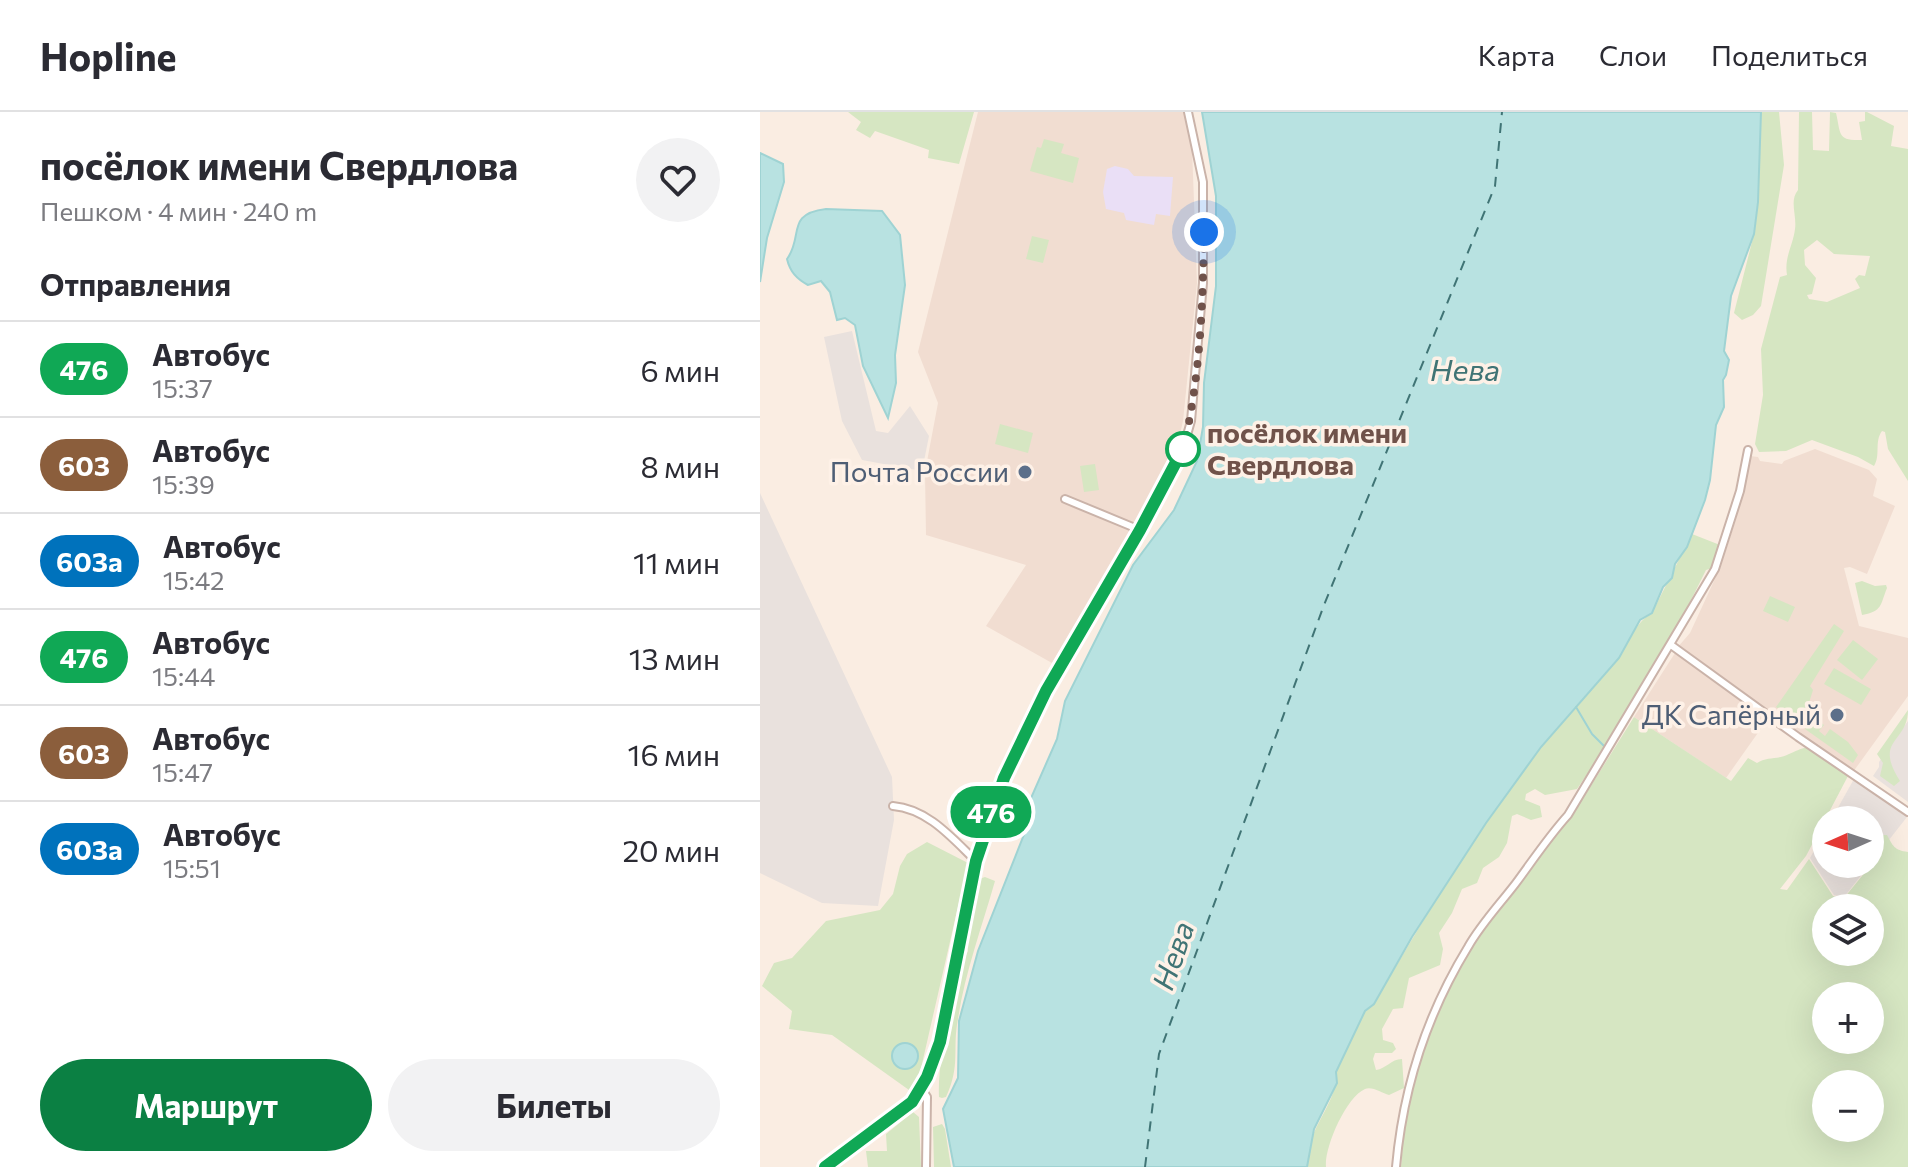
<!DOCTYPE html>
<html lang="ru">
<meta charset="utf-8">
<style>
:root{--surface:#fff;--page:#f2f2f3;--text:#2b2b33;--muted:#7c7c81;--line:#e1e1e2;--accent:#0b8043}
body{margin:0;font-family:Commissioner,sans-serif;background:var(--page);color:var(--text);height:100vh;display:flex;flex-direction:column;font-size:30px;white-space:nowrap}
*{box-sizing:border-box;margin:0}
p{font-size:26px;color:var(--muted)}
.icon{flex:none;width:44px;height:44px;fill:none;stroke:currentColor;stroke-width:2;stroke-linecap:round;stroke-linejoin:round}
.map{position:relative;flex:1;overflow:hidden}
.drawer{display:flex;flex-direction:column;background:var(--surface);width:760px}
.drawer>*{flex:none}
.badge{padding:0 16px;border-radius:26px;font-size:28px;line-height:52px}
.needle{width:52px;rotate:267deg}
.tools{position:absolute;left:1052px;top:694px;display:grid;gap:16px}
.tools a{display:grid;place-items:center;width:72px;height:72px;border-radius:50%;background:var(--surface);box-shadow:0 8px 32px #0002;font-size:40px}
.you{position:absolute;width:40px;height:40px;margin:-20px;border:6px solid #fff;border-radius:50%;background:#1a73e8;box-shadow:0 0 0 12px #1a73e833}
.map>.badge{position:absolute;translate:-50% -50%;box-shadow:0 0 0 4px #fff}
h2{padding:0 40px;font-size:30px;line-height:72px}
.round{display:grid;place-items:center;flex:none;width:84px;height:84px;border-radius:42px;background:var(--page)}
.headline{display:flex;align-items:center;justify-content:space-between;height:136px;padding:0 40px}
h1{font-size:38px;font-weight:700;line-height:60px}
.button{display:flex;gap:16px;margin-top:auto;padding:16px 40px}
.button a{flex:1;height:92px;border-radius:48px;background:var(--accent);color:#fff;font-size:32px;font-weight:700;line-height:92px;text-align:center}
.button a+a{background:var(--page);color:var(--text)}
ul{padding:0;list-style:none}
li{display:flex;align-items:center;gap:24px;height:96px;padding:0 40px;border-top:2px solid var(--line)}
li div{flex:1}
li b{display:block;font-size:30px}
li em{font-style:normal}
li .badge{min-width:88px;font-weight:700;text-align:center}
header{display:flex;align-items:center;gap:48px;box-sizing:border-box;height:112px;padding:0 40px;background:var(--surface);border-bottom:2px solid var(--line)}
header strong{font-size:38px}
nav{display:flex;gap:44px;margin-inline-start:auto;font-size:28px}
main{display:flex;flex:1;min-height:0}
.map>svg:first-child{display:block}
.residential{fill:#f1ddd1}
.industrial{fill:#e9e1dd}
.education{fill:#eadff6}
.green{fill:#d6e6c2;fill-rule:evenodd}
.water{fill:#b8e2e1;stroke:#9fd3d3;stroke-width:2}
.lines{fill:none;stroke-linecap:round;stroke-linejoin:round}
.stream{stroke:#9fd3d3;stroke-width:2}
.ferry{stroke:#407475;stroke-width:2;stroke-dasharray:10 8;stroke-linecap:butt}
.minor-casing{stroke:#cab3a9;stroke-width:10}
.minor{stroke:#fff;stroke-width:6}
.line-casing{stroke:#fff;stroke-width:18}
.line{stroke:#10a855;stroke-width:12}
.walk{stroke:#70524a;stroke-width:8;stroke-dasharray:0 14.4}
.stop-dot{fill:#fff;stroke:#10a855;stroke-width:4}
.service-dot{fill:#5c6f8a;stroke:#fef1e7;stroke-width:3}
.labels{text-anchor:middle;stroke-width:7;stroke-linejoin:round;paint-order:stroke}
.stop-label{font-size:28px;font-weight:bold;fill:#70524a;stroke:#fef1e7;text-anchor:start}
.service-label{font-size:28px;fill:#4e5e75;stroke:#fef1e7;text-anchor:end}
.water-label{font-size:30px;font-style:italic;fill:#407475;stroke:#fef1e7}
</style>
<header>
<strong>Hopline</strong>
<nav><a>Карта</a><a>Слои</a><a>Поделиться</a></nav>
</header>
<main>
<section class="drawer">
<div class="headline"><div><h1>посёлок имени Свердлова</h1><p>Пешком · 4 мин · 240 m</p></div><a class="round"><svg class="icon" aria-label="heart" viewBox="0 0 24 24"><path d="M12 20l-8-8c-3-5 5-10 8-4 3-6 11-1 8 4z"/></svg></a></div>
<h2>Отправления</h2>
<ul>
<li><span class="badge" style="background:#10a855;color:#fff">476</span><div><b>Автобус</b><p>15:37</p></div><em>6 мин</em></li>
<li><span class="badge" style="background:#8b5e3c;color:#fff">603</span><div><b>Автобус</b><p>15:39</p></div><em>8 мин</em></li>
<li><span class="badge" style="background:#0072bc;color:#fff">603а</span><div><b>Автобус</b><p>15:42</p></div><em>11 мин</em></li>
<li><span class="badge" style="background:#10a855;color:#fff">476</span><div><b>Автобус</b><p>15:44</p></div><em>13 мин</em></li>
<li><span class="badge" style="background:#8b5e3c;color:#fff">603</span><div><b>Автобус</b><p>15:47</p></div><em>16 мин</em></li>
<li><span class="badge" style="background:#0072bc;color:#fff">603а</span><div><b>Автобус</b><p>15:51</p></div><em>20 мин</em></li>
</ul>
<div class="button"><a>Маршрут</a><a>Билеты</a></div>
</section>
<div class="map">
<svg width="1148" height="1055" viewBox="0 0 1148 1055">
<rect width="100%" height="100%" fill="#faede2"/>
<path class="residential" d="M 218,0 L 424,0 L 432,36 L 437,171 L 423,309 L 420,322 L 379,405 L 292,551 L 226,514 L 266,453 L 166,423 L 165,360 L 178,291 L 158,240 Z
M 1055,337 L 1109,358 L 1117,367 L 1113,384 L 1135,394 L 1107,462 L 1090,455 L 1084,456 L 1099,514 L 1148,526 L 1148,584 L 1093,660 L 917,536 L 930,521 L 960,456 L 976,407 L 990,344 L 998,345 L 1000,349 L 1022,352 L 1024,349 Z
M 915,541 L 1007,608 L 966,666 L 874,605 Z"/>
<path class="industrial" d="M 92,219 L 116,319 L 128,321 L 150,294 L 169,324 L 162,359 L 102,348 L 82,309 L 64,225 Z
M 0,381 L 132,665 L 134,708 L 118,794 L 62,791 L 0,761 Z
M 1148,609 L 1148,690 L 1113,664 L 1119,655 L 1119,650 Z
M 1094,667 L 1147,705 L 1084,785 L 1074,783 L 1050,746 L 1066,717 L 1066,752 L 1110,752 L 1110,708 L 1071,708 Z"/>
<path class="education" d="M 355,54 L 368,57 L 374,64 L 413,65 L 410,104 L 396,102 L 394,113 L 366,108 L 364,101 L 346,97 L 343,80 L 347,57 Z"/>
<path class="green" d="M 88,0 L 214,0 L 199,52 L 168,46 L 169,38 L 115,19 L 110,26 L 96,18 L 101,10 Z
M 1001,0 L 1019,0 L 1024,53 L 1001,194 L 993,203 L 982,208 L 974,201 L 994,122 L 998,90 Z
M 1039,0 L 1052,0 L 1053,38 L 1069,39 L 1070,0 L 1076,1 C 1081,22 1077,29 1102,28 L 1099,10 L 1105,9 L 1105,0 L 1107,0 L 1134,14 L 1131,34 L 1148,37 L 1148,369 L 1128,337 L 1125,320 L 1122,319 C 1114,330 1121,343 1114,354 L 1098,345 L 1052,328 L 1026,339 L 999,340 L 995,332 L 1003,283 L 1001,237 L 1020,165 L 1027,163 C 1024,145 1033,134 1035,117 C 1037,103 1029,89 1038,78 ZM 1057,128 L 1074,142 L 1110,144 L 1105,164 L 1099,163 L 1095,167 L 1100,176 L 1067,190 L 1049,187 L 1047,183 L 1052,182 L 1056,166 L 1045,153 L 1044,138 Z
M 284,27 L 304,32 L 301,41 L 319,46 L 313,71 L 270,59 L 277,35 L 281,36 Z
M 272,124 L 289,128 L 283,151 L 266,147 Z
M 240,312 L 273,321 L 268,341 L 235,332 Z
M 335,352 L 339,378 L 324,380 L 320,354 Z
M 932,422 L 960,433 L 952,456 L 946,458 C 909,534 865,607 817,677 L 785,683 L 775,677 L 766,682 L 765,688 L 780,694 L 782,705 L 771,708 L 757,702 L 752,704 L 747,731 L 739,745 L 723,756 L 717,771 L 702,777 L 692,801 L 679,821 L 683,837 L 680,853 L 649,866 L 643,896 L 633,897 L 622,917 L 623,928 L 633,931 L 636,937 L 632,941 L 615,941 L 613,947 L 616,958 C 626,957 631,947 642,947 L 644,976 L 629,983 C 622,981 612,974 605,977 C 586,985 564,1036 566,1055 L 548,1055 C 543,1019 579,992 576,960 L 605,899 L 614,892 C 665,804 718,717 780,636 C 804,606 832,579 856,549 C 870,532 873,512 892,501 Z
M 1102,469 L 1115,474 L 1126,473 L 1127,476 C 1120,493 1123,499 1102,503 L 1095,471 Z
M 1010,484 L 1035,495 L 1028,510 L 1003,499 Z
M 1074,512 L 1084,519 L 1050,574 L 1053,578 L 1042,613 L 1016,595 Z
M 1093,528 L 1118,547 L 1102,568 L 1077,548 Z
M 1074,556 L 1111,577 L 1101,593 L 1064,572 Z
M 1148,598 C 1148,631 1113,627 1140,669 L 1134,674 L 1120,664 L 1123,651 L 1117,642 Z
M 1051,603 L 1064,613 L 1059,619 L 1065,624 L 1070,617 L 1088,630 L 1098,643 L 1093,651 L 1045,617 Z
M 874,605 L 971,669 L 988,646 L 997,651 C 1007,644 1019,648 1029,642 C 1036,639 1039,637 1048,635 L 1088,664 L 1046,744 L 1020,777 L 1027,778 L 1049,747 L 1073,784 L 1084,786 L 1111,753 L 1123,723 L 1127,723 C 1133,734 1134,738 1148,740 L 1148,1055 L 641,1055 L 644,1021 L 656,963 L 680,893 L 713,834 L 789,729 L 812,704 ZM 1066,796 L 1110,796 L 1110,840 L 1066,840 ZM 1066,884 L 1110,884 L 1110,928 L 1066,928 ZM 1066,972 L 1110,972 L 1110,1016 L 1066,1016 Z
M 167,730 L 208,751 L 159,965 L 149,978 L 72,923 L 29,917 L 32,899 L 2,874 L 14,851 L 32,846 L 66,809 L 120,798 L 133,782 L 140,754 L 147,742 Z
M 225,765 L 235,769 C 222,815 205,860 198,907 C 192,937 201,953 186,985 L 182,986 L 179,985 C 177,943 194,892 203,850 L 208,839 L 206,833 L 219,767 Z
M 153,1000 L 159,1005 L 161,1055 L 108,1055 L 106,1039 L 127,1039 L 126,1022 Z
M 182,1012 L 185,1017 L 191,1055 L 174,1055 L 173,1015 Z"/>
<path class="water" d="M 442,0 L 1001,0 L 998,90 L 994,122 L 971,184 L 964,239 L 969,248 L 966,263 L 963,268 L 964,295 L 956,313 L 950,368 L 945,388 L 927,435 L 915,452 L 912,466 L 903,475 L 892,501 L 880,508 L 859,546 L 781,635 L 726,711 L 652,825 L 614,892 L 605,899 L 576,960 L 577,971 L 554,1017 L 547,1055 L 194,1055 L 183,997 L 198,966 L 199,909 L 218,839 L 265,720 L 271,686 L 297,627 L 305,589 L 373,453 L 414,398 L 437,349 L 443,315 L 444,271 L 456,174 L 456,84 Z
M 0,41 L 23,52 L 24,70 L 7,126 L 0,170 Z
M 66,97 L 122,99 L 140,123 L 145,173 L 135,243 L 136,271 L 128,306 L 103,254 L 95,213 L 85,206 L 77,208 L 70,180 L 61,169 L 48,173 C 37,167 30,160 27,147 C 44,124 25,102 66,97 Z
M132 944a13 13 0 1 1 26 0a13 13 0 1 1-26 0Z"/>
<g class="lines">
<path class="stream" d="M 816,595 L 832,622 L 845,635"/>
<path class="ferry" d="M 385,1055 L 399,942 L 564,493 L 735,74 L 742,0"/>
<g class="minor-casing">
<path id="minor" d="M 305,387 L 380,418
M 911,533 L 1038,625 L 1148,700
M 133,694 C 168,697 192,726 216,749
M 161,976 L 167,985 L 166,1055
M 65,1055 L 152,990 L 167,965 L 180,930 L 216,749 L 244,666 L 286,579 L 380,418 L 423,337 L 431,309 L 443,171 L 443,70 L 428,0
M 636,1055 C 643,976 667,902 708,835 C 721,812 740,792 756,771 C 773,748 789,724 808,703 L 955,457 L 980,379 L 988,338"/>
</g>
<use href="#minor" class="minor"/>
</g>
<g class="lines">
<g class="line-casing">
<path id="line" d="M 65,1055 L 152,990 L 167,965 L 180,930 L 216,749 L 244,666 L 286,579 L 380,418 L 423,337"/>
</g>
<use href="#line" class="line"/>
<path class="walk" d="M 423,337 C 440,269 443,192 444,120"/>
</g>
<circle class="stop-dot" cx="423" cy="337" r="16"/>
<g class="service-dot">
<circle cx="265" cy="360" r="8"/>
<circle cx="1077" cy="603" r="8"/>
</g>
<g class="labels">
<g class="stop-label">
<text x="447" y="331">посёлок имени<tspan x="447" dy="32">Свердлова</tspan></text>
</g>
<g class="service-label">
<text x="249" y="370">Почта России</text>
<text x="1061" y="613">ДК Сапёрный</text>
</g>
<g class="water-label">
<text x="705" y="269">Нева</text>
<text transform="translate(414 844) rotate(-71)" y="10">Нева</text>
</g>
</g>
</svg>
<div class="tools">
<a><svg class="needle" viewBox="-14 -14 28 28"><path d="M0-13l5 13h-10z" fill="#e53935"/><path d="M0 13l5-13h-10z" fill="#7c7c81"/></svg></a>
<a><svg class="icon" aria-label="layers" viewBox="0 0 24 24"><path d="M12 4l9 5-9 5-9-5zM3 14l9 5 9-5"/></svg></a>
<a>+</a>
<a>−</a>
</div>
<div class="you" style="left:444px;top:120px"></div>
<b class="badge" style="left:231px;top:700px;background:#10a855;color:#fff">476</b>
</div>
</main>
